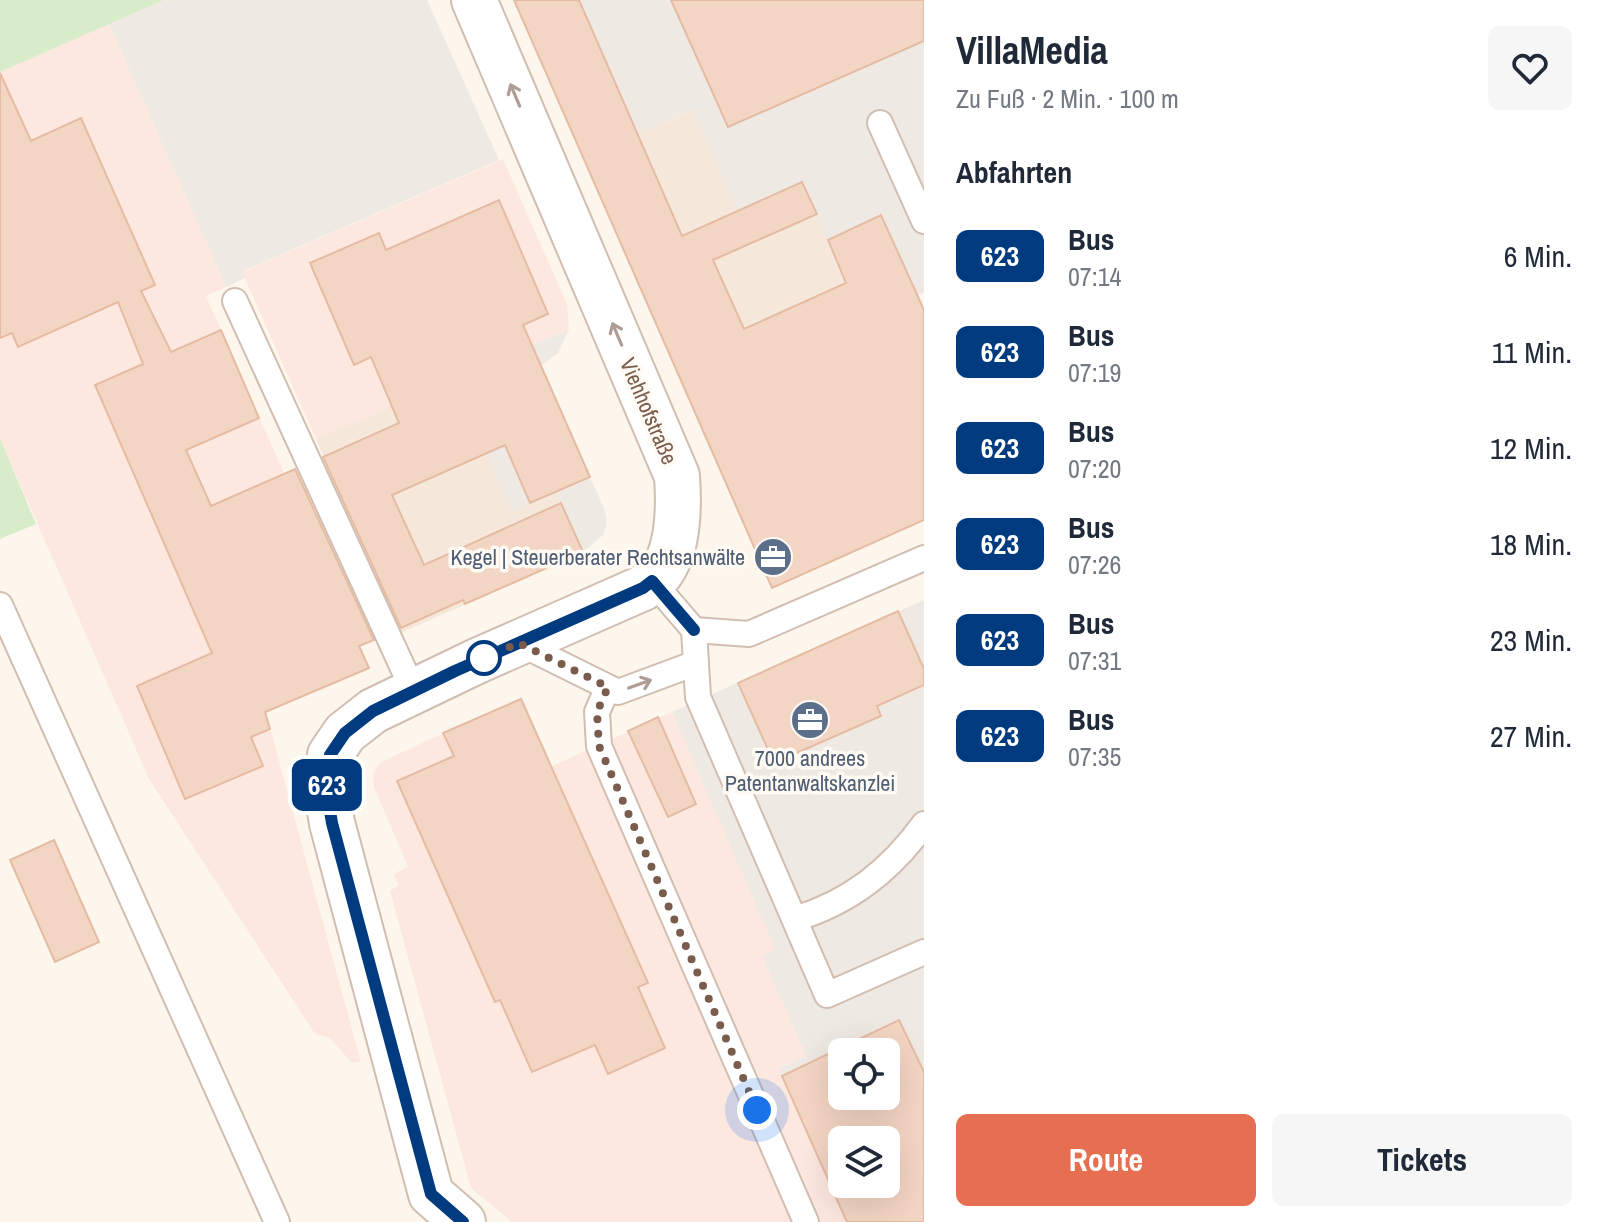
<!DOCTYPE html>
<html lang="de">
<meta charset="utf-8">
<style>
:root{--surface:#fff;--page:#f6f6f7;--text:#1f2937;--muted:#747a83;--accent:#e76f51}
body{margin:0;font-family:"Archivo Narrow",sans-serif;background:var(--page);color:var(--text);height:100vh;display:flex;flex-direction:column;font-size:30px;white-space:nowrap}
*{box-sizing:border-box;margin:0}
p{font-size:26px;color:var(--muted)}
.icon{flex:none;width:44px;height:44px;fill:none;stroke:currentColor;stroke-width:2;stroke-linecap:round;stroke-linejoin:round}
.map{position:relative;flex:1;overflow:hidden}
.drawer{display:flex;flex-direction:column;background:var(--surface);width:680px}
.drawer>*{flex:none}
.badge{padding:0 16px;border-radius:12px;font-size:28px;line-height:52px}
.controls{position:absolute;left:828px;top:1038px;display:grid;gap:16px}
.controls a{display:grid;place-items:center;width:72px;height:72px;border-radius:12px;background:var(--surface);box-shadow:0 8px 32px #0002;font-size:40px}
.you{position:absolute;width:40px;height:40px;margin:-20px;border:6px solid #fff;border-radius:50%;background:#1a73e8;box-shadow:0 0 0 12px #1a73e833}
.map>.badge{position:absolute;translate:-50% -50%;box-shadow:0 0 0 4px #fff}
h2{padding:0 32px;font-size:30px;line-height:72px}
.round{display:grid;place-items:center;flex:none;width:84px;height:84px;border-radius:12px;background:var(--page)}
.summary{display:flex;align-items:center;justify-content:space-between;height:136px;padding:0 32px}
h1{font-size:38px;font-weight:700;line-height:60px}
.cta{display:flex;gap:16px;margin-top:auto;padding:16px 32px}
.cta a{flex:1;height:92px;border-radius:12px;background:var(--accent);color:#fff;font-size:32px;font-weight:700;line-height:92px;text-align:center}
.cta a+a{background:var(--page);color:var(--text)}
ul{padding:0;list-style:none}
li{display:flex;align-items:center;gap:24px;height:96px;padding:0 32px}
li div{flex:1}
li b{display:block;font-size:30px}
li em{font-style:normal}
li .badge{min-width:88px;font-weight:700;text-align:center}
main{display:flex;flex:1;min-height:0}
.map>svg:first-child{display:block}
.residential{fill:#f5e8da}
.commercial{fill:#fde8e0}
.industrial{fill:#efe9e4;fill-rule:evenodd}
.green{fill:#d8ecc9}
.building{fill:#f3d5c3;stroke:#e6bba3;stroke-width:2;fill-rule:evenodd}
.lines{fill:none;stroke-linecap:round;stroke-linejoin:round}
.service-casing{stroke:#d1beb0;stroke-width:28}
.minor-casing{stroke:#d1beb0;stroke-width:48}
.service{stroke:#fff;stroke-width:24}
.minor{stroke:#fff;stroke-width:44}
.oneway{stroke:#af9d94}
.line-casing{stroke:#fff;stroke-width:18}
.line{stroke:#003b80;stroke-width:12}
.walk{stroke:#7a5c4d;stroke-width:8;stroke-dasharray:0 14.4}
.stop-dot{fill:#fff;stroke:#003b80;stroke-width:4}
.labels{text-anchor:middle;stroke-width:7;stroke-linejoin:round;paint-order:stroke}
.street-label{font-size:22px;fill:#7a5c4d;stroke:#fffaf3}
.service-label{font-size:22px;fill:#4e5e75;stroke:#fffaf3;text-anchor:end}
</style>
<main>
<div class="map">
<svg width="924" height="1222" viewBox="0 0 924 1222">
<rect width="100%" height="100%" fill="#fdf6ec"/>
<path class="residential" d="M 693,109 L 738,210 L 801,183 L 876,354 L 741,518 L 584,159 Z
M 453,379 L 513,512 L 556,491 L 583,552 L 401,633 L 316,439 Z"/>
<path class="commercial" d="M 109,24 L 226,287 L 206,296 L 370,669 L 266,713 L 361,1062 L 352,1063 L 330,1038 L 315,1034 L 149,779 L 0,438 L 0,72 Z
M 503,159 L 567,304 L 569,329 L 316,439 L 242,272 Z
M 522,697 L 552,766 L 672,712 L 776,950 L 762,956 L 806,1056 L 779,1067 L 847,1222 L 512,1222 L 471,1188 L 390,891 L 399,885 L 393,874 L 408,867 L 374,787 L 373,773 L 381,762 Z"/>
<path class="industrial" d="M 164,0 L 427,0 L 499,160 L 243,271 L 245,278 L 226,287 L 109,24 Z
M 513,0 L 924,0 L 924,292 L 918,295 L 924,309 L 924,520 L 772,587 L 876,353 L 801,183 L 738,211 L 692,109 L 584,159 Z
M 569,329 L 558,353 L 541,366 L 605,511 L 607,524 L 603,535 L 583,552 L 556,492 L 513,513 L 453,379 Z
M 924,600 L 924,1222 L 847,1222 L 778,1068 L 806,1056 L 762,956 L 775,949 L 672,712 ZM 842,1052 L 886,1052 L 886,1096 L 842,1096 ZM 842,1140 L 886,1140 L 886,1184 L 842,1184 Z"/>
<path class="green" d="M 0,0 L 164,0 L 0,72 Z
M 0,438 L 36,524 L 0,539 Z"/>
<path class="building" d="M 514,0 L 579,0 L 682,236 L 802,182 L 817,214 L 713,260 L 744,329 L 846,283 L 828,240 L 881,215 L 924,310 L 924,520 L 772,588 Z
M 671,0 L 924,0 L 924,41 L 728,127 Z
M 0,73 L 31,141 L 81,118 L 155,285 L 141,291 L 171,352 L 221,330 L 259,418 L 186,450 L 211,506 L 295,469 L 374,640 L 359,646 L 369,668 L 265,712 L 270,729 L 251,737 L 263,766 L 185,799 L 137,686 L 212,653 L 95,385 L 143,364 L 118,302 L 18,347 L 12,333 L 0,338 Z
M 499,200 L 548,314 L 523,325 L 590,477 L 530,503 L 505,445 L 392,495 L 424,565 L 561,503 L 583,552 L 465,604 L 463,600 L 401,628 L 323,457 L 399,423 L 371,357 L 354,365 L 310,263 L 379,233 L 386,250 Z
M 898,611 L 924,669 L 924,685 L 877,706 L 881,716 L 774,763 L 738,683 Z
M 521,699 L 648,983 L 638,987 L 665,1048 L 608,1074 L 595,1045 L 532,1072 L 500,1000 L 495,1002 L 397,781 L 454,756 L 443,733 Z
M 658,717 L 696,804 L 668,817 L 628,731 Z
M 54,840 L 99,942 L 55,962 L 10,860 Z
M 899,1020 L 924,1072 L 924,1222 L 847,1222 L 782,1076 ZM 842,1052 L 886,1052 L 886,1096 L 842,1096 ZM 842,1140 L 886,1140 L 886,1184 L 842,1184 Z"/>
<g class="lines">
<g class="service-casing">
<path id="service" d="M 880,123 L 924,221
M 235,301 L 413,690
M 652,581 L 694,630 L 698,697 L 827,995 L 924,952
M 0,605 L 277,1222
M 694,630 L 749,634 L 924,558
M 519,643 L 618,692 L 696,663
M 608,687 L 597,712 L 599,746 L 806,1222
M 795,919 C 850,902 890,871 924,824"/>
</g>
<g class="minor-casing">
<path id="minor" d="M 463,1222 L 431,1194 L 332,823 L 326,787 L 330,755 L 345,733 L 373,711 L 477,661 L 643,588 C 649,583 658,578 662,571 C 679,547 679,504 677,476 L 474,0"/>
</g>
<use href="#service" class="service"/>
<use href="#minor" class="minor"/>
</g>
<defs><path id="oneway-shaft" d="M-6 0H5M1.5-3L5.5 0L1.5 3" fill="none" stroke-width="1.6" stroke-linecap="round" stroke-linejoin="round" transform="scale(2)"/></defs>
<g class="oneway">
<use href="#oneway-shaft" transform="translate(515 95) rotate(-113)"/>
<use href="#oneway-shaft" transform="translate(617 334) rotate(-113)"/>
<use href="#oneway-shaft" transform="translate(640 684) rotate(-20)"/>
</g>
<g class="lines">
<g class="line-casing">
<path id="line" d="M 463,1222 L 431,1194 L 332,823 L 326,787 L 330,755 L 345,733 L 373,711 L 455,671 L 643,588 L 652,581 L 694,630"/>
</g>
<use href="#line" class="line"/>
<path class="walk" d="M 484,658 L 477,661 L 519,643 L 608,687 L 597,712 L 599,746 L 757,1110"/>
</g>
<defs>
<g id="office-disc" transform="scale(2)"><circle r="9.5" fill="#5c6f8a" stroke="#fffaf3"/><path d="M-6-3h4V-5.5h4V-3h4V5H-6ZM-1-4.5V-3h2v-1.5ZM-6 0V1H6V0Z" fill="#fff"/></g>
</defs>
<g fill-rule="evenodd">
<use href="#office-disc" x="773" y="557"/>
<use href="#office-disc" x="810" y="720"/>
</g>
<circle class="stop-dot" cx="484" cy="658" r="16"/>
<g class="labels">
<g class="street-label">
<text transform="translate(649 411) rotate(67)" y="8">Viehhofstraße</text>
</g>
<g class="service-label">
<text x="745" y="565">Kegel | Steuerberater Rechtsanwälte</text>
<text x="810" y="766" text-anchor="middle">7000 andrees<tspan x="810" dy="25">Patentanwaltskanzlei</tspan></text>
</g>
</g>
</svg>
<div class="controls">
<a><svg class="icon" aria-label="locate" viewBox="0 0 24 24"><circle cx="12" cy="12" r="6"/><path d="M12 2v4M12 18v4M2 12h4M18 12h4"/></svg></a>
<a><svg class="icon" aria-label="layers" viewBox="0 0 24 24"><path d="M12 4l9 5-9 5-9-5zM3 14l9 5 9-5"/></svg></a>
</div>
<div class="you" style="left:757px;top:1110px"></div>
<b class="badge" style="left:327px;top:785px;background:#003b80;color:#fff">623</b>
</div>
<section class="drawer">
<div class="summary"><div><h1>VillaMedia</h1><p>Zu Fuß · 2 Min. · 100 m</p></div><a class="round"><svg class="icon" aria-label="heart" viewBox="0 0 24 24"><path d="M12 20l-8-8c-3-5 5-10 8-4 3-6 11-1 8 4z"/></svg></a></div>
<h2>Abfahrten</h2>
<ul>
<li><span class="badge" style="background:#003b80;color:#fff">623</span><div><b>Bus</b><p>07:14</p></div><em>6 Min.</em></li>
<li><span class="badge" style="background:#003b80;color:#fff">623</span><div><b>Bus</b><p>07:19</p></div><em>11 Min.</em></li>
<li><span class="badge" style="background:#003b80;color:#fff">623</span><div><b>Bus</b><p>07:20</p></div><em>12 Min.</em></li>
<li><span class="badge" style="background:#003b80;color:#fff">623</span><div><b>Bus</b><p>07:26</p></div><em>18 Min.</em></li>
<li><span class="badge" style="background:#003b80;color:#fff">623</span><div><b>Bus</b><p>07:31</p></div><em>23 Min.</em></li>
<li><span class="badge" style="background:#003b80;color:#fff">623</span><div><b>Bus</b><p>07:35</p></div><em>27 Min.</em></li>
</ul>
<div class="cta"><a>Route</a><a>Tickets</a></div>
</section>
</main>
